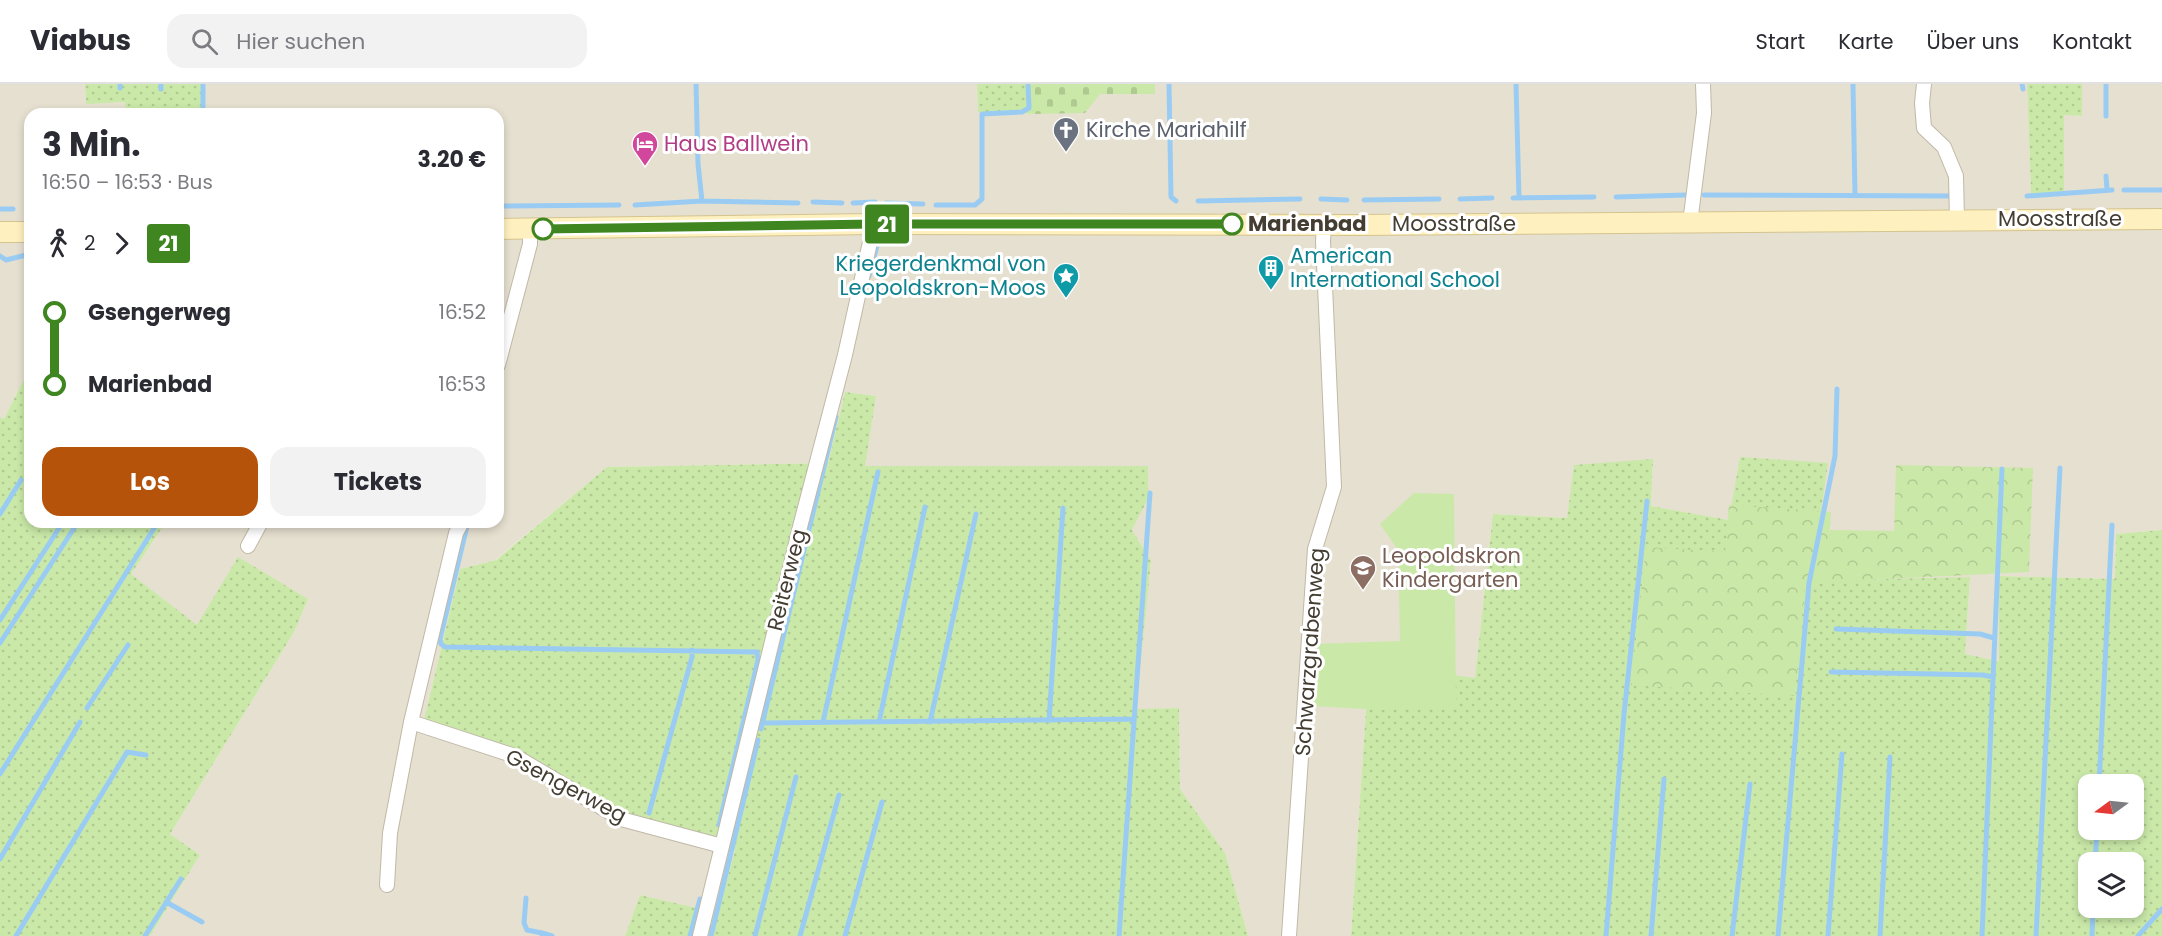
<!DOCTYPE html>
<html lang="de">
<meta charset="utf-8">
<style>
:root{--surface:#fff;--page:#f2f2f3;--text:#2b2b33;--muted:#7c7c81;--line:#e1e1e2;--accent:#b45309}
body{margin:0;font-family:Poppins,sans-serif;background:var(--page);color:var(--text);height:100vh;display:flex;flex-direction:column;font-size:22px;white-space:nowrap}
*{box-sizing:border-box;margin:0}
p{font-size:20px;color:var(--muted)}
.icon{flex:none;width:33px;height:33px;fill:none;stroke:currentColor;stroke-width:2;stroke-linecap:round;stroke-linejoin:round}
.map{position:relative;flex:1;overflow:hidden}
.side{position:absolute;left:24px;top:24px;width:480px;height:420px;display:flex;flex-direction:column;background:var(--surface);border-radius:18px;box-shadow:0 3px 9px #0003}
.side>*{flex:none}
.badge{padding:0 12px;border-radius:4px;font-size:21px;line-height:39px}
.needle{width:39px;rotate:255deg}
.controls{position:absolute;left:2078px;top:690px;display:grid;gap:12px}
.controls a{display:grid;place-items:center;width:66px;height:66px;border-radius:12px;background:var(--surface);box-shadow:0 3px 9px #0003;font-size:30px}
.map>.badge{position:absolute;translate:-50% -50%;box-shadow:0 0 0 3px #fff}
.legs{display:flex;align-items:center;gap:9px;height:66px;padding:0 18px;font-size:20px}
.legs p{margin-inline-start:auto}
.head{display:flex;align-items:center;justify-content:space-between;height:102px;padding:0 18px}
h1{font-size:33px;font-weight:700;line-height:45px}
.action{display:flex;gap:12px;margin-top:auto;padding:12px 18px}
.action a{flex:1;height:69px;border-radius:18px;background:var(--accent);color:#fff;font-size:24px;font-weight:700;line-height:69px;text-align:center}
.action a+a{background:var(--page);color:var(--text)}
ul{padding:0 18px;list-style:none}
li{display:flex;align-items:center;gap:21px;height:72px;font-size:22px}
li i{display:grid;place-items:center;width:9px;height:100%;margin:0 8px;background:currentColor}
li i::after{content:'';width:15px;height:15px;margin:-8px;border:4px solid;border-radius:50%;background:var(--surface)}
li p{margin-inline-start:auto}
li:first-child i{background:linear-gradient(#0000 50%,currentColor 0)}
li:last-child i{background:linear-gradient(currentColor 50%,#0000 0)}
header{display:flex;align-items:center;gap:36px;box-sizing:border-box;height:84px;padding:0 30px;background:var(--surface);border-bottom:2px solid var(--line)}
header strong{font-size:28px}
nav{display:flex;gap:33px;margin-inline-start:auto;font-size:21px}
.search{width:420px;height:54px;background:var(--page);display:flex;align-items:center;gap:15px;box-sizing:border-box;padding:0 21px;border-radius:18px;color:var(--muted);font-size:22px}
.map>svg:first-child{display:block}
.residential{fill:#e6e0d0}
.grass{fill:url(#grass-dots);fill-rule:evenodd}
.forest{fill:url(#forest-crowns)}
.cemetery{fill:url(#cemetery-stones)}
.green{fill:#cae9a8}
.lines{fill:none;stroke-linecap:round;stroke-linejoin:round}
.stream{stroke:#9accf3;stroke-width:5}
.street-casing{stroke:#c1b8a7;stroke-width:16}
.secondary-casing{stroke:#d4c48f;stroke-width:22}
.street{stroke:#fff;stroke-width:14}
.secondary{stroke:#fff1bf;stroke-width:20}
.line-1-casing{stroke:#fff;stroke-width:14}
.line-1{stroke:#3f8621;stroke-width:9}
.stop-1-dot{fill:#fff;stroke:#3f8621;stroke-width:3}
.labels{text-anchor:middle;stroke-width:6;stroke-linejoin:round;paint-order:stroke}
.worship-label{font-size:21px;fill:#5b616d;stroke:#fff;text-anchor:start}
.hotel-label{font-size:21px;fill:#b23c85;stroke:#fff;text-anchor:start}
.street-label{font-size:21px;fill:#443d32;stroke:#fff}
.stop-label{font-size:21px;font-weight:bold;fill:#443d32;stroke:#fff;text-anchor:start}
.culture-label{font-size:21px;fill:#0d838f;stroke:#fff;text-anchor:start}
.education-label{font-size:21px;fill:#785e54;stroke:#fff;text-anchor:start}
</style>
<header>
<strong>Viabus</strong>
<div class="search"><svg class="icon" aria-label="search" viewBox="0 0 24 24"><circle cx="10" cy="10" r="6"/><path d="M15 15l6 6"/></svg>Hier suchen</div>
<nav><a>Start</a><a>Karte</a><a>Über uns</a><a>Kontakt</a></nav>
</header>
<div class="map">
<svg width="2162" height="852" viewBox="0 0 2162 852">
<defs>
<pattern id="grass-dots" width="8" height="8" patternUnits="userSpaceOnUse" patternTransform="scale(1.5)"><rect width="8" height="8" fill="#cae9a8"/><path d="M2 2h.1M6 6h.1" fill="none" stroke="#afc991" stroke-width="1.8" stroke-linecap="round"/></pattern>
<pattern id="forest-crowns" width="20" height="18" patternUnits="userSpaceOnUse" patternTransform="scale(1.5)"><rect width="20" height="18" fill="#cae9a8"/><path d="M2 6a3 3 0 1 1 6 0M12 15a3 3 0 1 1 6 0" fill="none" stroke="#afc991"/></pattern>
<pattern id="cemetery-stones" width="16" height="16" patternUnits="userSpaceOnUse" patternTransform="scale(1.5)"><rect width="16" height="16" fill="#cae9a8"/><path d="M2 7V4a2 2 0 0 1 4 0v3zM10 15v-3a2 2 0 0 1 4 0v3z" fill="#afc991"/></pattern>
</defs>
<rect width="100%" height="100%" fill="#f2eee2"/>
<path class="residential" d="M 0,0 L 85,0 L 86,19 L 126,18 L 126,30 L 30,30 L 30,283 L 4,335 L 0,333 Z
M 205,0 L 977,0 L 978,28 L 1033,30 L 1034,0 L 2027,0 L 2031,110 L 2064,111 L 2063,30 L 2082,32 L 2082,0 L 2162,0 L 2162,446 L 2116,450 L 2115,495 L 1999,492 L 2000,577 L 1965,570 L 1970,494 L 1811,497 L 1729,436 L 1651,422 L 1653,376 L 1567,434 L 1493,430 L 1475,595 L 1369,580 L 1351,852 L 1248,852 L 1225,769 L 1180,705 L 1179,624 L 1135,626 L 1151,477 L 1132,446 L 1148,415 L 1147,382 L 864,382 L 876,312 L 845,308 L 828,379 L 607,383 L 495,476 L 460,485 L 424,636 L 536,676 L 575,703 L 618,725 L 735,766 L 718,830 L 640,811 L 625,852 L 150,852 L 200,771 L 170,750 L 294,548 L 308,515 L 197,542 L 131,490 L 166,438 L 498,438 L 498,30 L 205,30 Z"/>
<path class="grass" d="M 85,0 L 205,0 L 205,30 L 126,30 L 125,18 L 86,20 Z
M 977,0 L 1034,0 L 1034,30 L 978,28 Z
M 2027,0 L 2082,0 L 2082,32 L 2064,31 L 2064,111 L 2031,110 Z
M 30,283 L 30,390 L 27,395 L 30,395 L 30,438 L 166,438 L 131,490 L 197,541 L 238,473 L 308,515 L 294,548 L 170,750 L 200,771 L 150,852 L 0,852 L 0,333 L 4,335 Z
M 845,308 L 876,312 L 865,382 L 1148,382 L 1148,415 L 1132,446 L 1151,477 L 1136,625 L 1179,624 L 1180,705 L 1225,769 L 1248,852 L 625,852 L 640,811 L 718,829 L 735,766 L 618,725 L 575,703 L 536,676 L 424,636 L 460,485 L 496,476 L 607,383 L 828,379 Z
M 1740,373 L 1828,379 L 1811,497 L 1970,493 L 1965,570 L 1999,577 L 1999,492 L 2115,495 L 2116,450 L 2162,446 L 2162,852 L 1351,852 L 1369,580 L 1475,594 L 1493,430 L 1567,434 L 1574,381 L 1653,375 L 1651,422 L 1729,436 ZM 2088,700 L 2133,700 L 2133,746 L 2088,746 ZM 2088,778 L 2133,778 L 2133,824 L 2088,824 Z"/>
<path class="forest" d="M 1896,381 L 2033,384 L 2029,488 L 1805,499 L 1795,612 L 1631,601 L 1646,463 L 1725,468 L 1729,421 L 1831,428 L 1830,446 L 1894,447 Z"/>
<path class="cemetery" d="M 1034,0 L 1155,0 L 1155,10 L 1100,10 L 1085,29 L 1034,30 Z"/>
<path class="green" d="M 1414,409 L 1454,410 L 1456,623 L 1383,626 L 1312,622 L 1315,560 L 1400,557 L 1398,466 L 1380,440 Z"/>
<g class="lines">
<path class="stream" d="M 120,0 L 120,4
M 161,0 L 161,5
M 203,0 L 203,30
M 696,0 L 698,80 L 702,117
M 1169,0 L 1171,113 L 1176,117
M 1516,0 L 1519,114
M 1853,0 L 1855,112
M 2022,0 L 2023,5
M 2106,0 L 2106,32
M 2106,92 L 2107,106
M 2124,106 L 2162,106
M 1704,111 L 1951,112
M 2027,112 L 2112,106
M 1616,113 L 1686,111
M 1513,114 L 1594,113
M 1321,115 L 1347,116
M 1460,115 L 1492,114
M 1364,116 L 1439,115
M 1198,117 L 1300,115
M 813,118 L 842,119
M 853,119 L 875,118
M 886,119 L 923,120
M 635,121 L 702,117 L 798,119
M 936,121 L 975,121 L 982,115 L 982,30 L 1022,28 L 1029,24 L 1028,0
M 498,122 L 619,121
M 0,125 L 13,125
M 498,165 L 499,165
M 0,172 L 6,176 L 30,170
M 869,192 L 877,162
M 0,430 L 21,396
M 468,438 L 440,555 L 441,560 L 445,563 L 757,568 L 758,576 L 719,741
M 0,536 L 63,438
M 1836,545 L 1980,550 L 1994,554
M 0,559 L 78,438
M 1831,588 L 1983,591 L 1993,593
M 87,624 L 128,561
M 1049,637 L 1063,424
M 823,638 L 878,388
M 879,638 L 925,423
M 930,638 L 976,430
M 763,639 L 1134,635
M 761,645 L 836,333
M 0,690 L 158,438
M 2099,700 L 2112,441
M 649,729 L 692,573 L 692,566
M 0,775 L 80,638
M 2095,778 L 2097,746
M 526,814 L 524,839 L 527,846 L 542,849
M 166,818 L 202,838
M 542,851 L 542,849 L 552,852
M 16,852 L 127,668 L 146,671
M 145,852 L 181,795
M 690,852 L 700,815
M 711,852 L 758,656
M 755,852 L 796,693
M 800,852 L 839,711
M 845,852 L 882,718
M 1119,852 L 1150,409
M 1606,852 L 1624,630 L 1647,417
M 1651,852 L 1664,695
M 1732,852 L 1750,700
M 1778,852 L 1809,499 L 1835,372 L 1837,305
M 1828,852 L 1842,670
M 1880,852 L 1890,673
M 1982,852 L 2002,385
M 2036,852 L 2060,384
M 2092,852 L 2093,824
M 2138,852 L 2162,825"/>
<g class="street-casing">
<path id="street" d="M 1924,0 L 1922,19 L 1924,44 L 1944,63 L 1956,92 L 1957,136
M 1690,139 L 1704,29 L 1703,0
M 498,281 L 530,160 L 530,145
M 248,462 L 261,438
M 411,638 L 515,672 L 621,735 L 722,762
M 387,801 L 390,749 L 411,638 L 456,449 L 462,438
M 700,852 L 801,439 L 845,271 L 874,140
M 1289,852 L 1315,465 L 1334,403 L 1323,157 L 1324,141"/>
</g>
<g class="secondary-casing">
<path id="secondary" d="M 498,145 L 874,140 L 1355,141 L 2162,135
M 0,148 L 30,148"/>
</g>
<use href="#street" class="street"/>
<use href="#secondary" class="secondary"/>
</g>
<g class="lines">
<g class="line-1-casing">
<path id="line-1" d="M 543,145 L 874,140 L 1232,140"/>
</g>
<use href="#line-1" class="line-1"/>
</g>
<defs>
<g id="church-pin" transform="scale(1.35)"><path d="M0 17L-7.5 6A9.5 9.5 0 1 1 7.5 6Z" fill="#6b7280" stroke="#fff"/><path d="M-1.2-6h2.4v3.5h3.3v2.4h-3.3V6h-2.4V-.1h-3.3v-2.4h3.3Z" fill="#fff"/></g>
<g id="hotel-pin" transform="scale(1.35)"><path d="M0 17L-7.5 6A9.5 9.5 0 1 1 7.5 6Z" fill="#d1479c" stroke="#fff"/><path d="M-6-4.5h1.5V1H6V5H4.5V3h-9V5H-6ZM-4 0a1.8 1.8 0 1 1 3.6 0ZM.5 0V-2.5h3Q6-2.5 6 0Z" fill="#fff"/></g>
<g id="building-pin" transform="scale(1.35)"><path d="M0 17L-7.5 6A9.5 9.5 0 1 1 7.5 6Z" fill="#0f9aa8" stroke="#fff"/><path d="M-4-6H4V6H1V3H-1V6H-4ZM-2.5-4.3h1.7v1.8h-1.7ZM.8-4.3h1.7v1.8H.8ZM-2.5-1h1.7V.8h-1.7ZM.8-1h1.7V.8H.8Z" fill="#fff"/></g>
<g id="sight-pin" transform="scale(1.35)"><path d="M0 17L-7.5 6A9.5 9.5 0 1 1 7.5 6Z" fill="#0f9aa8" stroke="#fff"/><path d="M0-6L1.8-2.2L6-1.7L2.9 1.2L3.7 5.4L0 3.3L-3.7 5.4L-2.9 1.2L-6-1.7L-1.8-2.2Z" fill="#fff"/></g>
<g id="school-pin" transform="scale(1.35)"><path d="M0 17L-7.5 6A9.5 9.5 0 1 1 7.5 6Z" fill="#8d6e63" stroke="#fff"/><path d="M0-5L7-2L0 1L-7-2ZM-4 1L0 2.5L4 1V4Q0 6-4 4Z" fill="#fff"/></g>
</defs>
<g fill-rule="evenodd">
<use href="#church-pin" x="1066" y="46"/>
<use href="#hotel-pin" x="645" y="60"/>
<use href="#building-pin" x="1271" y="184"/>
<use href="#sight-pin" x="1066" y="192"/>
<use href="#school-pin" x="1363" y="484"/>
</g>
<g class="stop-1-dot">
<circle cx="1232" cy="140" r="10"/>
<circle cx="543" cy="145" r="10"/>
</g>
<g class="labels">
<g class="worship-label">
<text x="1086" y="53">Kirche Mariahilf</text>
</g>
<g class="hotel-label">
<text x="664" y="67">Haus Ballwein</text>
</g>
<g class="street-label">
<text x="2060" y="142">Moosstraße</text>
<text x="1454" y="147">Moosstraße</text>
<text transform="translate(787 496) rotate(-76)" y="7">Reiterweg</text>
<text transform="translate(1310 568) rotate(-86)" y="7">Schwarzgrabenweg</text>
<text transform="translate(566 702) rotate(28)" y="7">Gsengerweg</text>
</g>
<g class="stop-label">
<text x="1248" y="147">Marienbad</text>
</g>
<g class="culture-label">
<text x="1290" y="179">American<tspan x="1290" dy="24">International School</tspan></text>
<text x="1046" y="187" text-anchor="end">Kriegerdenkmal von<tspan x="1046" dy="24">Leopoldskron-Moos</tspan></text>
</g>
<g class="education-label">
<text x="1382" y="479">Leopoldskron<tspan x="1382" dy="24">Kindergarten</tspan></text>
</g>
</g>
</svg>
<div class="controls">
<a><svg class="needle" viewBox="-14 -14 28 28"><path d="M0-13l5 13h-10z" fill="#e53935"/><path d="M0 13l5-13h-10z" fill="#7c7c81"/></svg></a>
<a><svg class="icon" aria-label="layers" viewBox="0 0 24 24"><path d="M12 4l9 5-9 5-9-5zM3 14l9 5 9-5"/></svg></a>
</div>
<b class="badge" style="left:887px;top:140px;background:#3f8621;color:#fff">21</b>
<section class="side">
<div class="head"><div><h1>3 Min.</h1><p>16:50 – 16:53 · Bus</p></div><b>3.20 €</b></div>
<div class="legs"><svg class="icon" aria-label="walk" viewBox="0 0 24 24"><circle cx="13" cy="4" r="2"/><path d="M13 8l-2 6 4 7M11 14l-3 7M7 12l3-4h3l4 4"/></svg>2<svg class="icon" aria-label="forward" viewBox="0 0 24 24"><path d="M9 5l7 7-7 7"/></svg><b class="badge" style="background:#3f8621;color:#fff">21</b></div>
<ul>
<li><i style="color:#3f8621"></i><b>Gsengerweg</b><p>16:52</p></li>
<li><i style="color:#3f8621"></i><b>Marienbad</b><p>16:53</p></li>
</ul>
<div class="action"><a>Los</a><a>Tickets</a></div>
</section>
</div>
